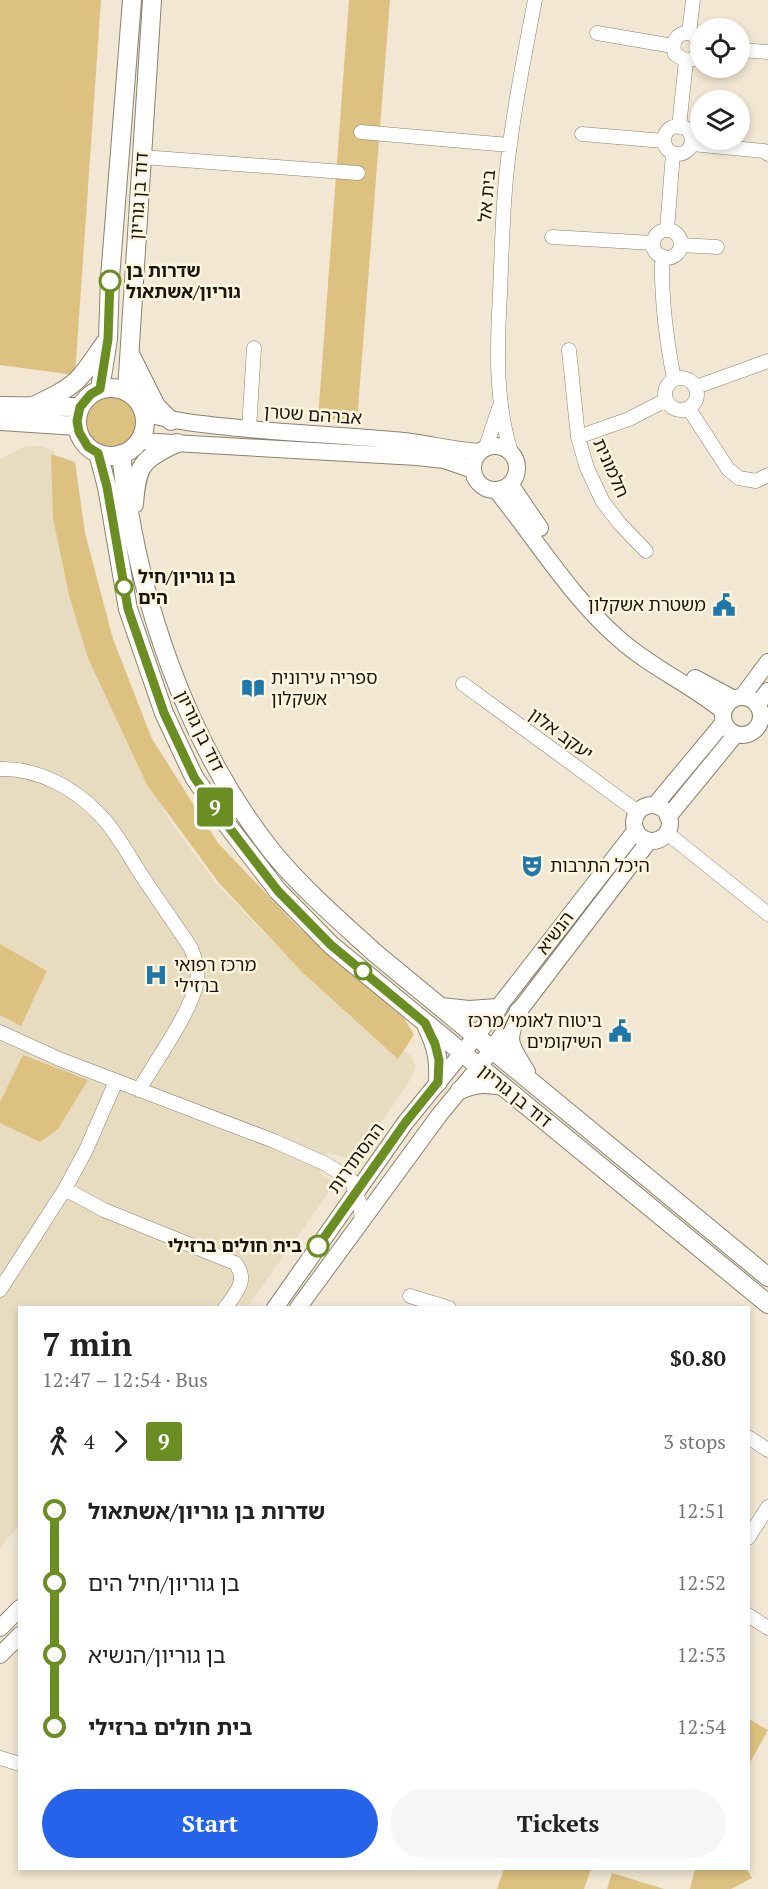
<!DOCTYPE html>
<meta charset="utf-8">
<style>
:root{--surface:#fff;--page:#f6f6f6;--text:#222;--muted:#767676;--accent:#2563eb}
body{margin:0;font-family:"PT Serif","Noto Sans Hebrew",serif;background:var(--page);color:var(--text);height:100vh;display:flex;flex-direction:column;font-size:22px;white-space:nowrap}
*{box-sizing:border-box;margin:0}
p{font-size:20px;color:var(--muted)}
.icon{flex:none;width:33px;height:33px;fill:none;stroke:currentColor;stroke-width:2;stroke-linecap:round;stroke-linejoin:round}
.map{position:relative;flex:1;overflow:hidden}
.drawer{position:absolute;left:18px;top:1306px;width:732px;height:564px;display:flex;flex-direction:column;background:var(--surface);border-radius:0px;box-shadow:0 3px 9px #0003}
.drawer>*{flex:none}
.badge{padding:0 12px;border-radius:4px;font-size:21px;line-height:39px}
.buttons{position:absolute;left:690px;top:18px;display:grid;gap:12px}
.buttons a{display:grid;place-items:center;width:60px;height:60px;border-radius:50%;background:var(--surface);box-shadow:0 3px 9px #0003;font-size:30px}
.map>.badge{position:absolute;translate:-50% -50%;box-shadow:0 0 0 3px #fff}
.legs{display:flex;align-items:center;gap:9px;height:66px;padding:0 24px;font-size:20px}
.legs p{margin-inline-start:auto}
.overview{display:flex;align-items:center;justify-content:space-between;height:102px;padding:0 24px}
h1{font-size:33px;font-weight:600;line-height:45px}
.action{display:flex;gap:12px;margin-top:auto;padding:12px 24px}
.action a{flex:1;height:69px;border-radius:36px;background:var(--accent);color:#fff;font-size:24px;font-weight:600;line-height:69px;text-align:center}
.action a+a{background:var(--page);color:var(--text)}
ul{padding:0 24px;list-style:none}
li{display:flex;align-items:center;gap:21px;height:72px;font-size:22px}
li i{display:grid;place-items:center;width:9px;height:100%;margin:0 8px;background:currentColor}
li i::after{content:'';width:15px;height:15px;margin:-8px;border:4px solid;border-radius:50%;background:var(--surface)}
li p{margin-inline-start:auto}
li:first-child i{background:linear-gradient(#0000 50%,currentColor 0)}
li:last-child i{background:linear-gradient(currentColor 50%,#0000 0)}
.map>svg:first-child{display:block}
.built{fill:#e8dcc0}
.green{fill:#ddc181}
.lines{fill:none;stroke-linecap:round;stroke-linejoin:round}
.minor-casing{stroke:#8a826f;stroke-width:15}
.tertiary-casing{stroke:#8a826f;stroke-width:18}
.secondary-casing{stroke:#8a826f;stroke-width:20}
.minor{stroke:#fff;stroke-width:14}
.tertiary{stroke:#fff;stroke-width:16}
.secondary{stroke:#fff;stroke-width:18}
.line-1-casing{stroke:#fff;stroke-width:14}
.line-1{stroke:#6b8e23;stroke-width:9}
.stop-1-dot{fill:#fff;stroke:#6b8e23;stroke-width:3}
.labels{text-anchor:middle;stroke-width:5;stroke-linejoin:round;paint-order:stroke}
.street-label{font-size:18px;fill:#18150e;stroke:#fef5df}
.stop-label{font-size:18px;font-weight:bold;fill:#18150e;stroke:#fef5df;text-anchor:start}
.poi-label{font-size:18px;fill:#18150e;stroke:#fef5df;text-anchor:start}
</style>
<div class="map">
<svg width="768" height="1889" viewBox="0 0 768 1889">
<rect width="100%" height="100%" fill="#f1e7d2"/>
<path class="built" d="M 25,446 L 40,446 L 53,451 L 60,466 L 141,762 L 168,818 L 215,882 L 279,948 L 343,1002 L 411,1056 L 416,1067 L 407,1085 L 354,1161 L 329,1152 L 320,1173 L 335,1183 L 247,1308 L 20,1308 L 19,1525 L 0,1548 L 0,459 Z"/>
<path class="green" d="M 0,0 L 101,0 L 75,375 L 0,365 Z
M 349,0 L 390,0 L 357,421 L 318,419 Z
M85 420a27 27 0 1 1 54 0a27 27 0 1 1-54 0Z
M 51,454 L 75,462 L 85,533 L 113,639 L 152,739 L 218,843 L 296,925 L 404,1018 L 414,1035 L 398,1059 L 302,972 L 219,883 L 147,785 L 88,658 L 69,595 L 53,518 Z
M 0,944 L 47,971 L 21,1026 L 0,1015 Z
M 23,1055 L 88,1080 L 58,1129 L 40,1142 L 0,1123 L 0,1102 Z
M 749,1719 L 768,1730 L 749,1764 Z
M 504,1869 L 591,1869 L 584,1889 L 497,1889 Z
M 695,1869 L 747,1869 L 752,1878 L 731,1889 L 690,1889 Z
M 612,1873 L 664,1889 L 607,1889 Z"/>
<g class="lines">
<g class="minor-casing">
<path id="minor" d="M 597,33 L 673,46
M 689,33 L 693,0
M 700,44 L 693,34 C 679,30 670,41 675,54 L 686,61 L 694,59 L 700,49
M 740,50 L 768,52
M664 140a14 14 0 1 1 28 0a14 14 0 1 1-28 0Z
M 679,127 L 686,61
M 361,132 L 509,145
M 582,134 L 664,141
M 692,144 L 764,151 L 768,154
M 142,157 L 358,173
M 667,230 L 673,153
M653 244a14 14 0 1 1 28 0a14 14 0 1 1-28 0Z
M 552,237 L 653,243
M 681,245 L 717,247
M 662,256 C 661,298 666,338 674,379
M 569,350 L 578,437 L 587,468 L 603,502 L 620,524 L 646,551
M665 394a16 16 0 1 1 32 0a16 16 0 1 1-32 0Z
M 696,387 L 768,361
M 689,409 L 728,469 L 739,478 L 756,481 L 768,475
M 249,429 L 254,348
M 578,437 L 629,419 L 666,400
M 486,447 L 499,408
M 511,452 C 495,402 497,346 500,294 C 502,244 503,193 510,144 C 516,96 526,47 535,0
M 463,684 L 638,812
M 0,769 C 38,768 75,788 101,816 C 117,833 129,856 142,876 C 158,900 175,924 191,948 C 195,959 199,969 197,981 C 191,1013 156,1060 139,1090
M 667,833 L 768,914
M 0,1032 L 59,1059 L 274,1141 L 326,1164 L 351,1180 L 360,1204 L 362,1219
M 65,1189 L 104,1210 L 235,1263 C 249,1280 236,1293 225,1308
M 0,1290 L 65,1189 L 86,1150 L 116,1081
M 410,1296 L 449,1308
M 748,1437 L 768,1450
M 748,1538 L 768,1507
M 748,1615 L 768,1628
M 0,1758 L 20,1764"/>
</g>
<g class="tertiary-casing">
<path id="tertiary" d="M 144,413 C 172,421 200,424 229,427 C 284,433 339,435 393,440 C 422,442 450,450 479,452
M 139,441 L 417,457 L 444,460 L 473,470
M473 468a22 22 0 1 1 44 0a22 22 0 1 1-44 0Z
M 510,484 L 540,528
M 496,490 C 536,539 570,596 618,638 C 650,667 690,684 723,711
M 695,678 L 734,699
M 742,697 L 768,662
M723 716a19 19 0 1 1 38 0a19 19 0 1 1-38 0Z
M 757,705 L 768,691
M 655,805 L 724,722
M634 823a18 18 0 1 1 36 0a18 18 0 1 1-36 0Z
M 668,817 L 736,734
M 275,1308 L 405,1123 L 476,1036 L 636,830
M 298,1308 L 440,1114 L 479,1067 L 519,1011 L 649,841
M 0,1628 L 20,1608
M 0,1655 L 20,1635"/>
</g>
<g class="secondary-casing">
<path id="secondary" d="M 130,354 L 156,406 L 171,421
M77 422a34 34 0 1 1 68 0a34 34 0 1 1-68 0Z
M 100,389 L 108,339 L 110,278 L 132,0
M 127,391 L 152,0
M 0,406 L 80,407
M 31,407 C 48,399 67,391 80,377 C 89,367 97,354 105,343
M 0,421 L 77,426
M 98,453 L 107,487 L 128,609 L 164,713 L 194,777 L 228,826 L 278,891 L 331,945 L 768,1304
M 121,454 C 136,594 185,743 274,854 C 304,890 340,921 375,953 L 768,1277
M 134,504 C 137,466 141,459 177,443
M 441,1007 L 469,1010 L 498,1008
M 519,1011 C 504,1042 509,1044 526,1072
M 427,1027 C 437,1048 439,1060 438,1082
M 460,1090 C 475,1083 485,1083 502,1086"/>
</g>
<use href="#minor" class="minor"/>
<use href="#tertiary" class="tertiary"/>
<use href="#secondary" class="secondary"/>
</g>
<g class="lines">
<g class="line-1-casing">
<path id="line-1" d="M 110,281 L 108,339 L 100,389 L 91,394 L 80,407 L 77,421 L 79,432 L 88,447 L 98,453 L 107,487 L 128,609 L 164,713 L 194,777 L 228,826 L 278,891 L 331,945 L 425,1023 L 435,1044 L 439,1060 L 438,1082 L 405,1123 L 318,1246"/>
</g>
<use href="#line-1" class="line-1"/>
</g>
<defs>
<g id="civic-bare" transform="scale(1.8)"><path d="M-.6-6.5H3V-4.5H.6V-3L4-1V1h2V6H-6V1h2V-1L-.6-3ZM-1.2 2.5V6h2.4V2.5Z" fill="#1f78a7" stroke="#fef5df" stroke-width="2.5" paint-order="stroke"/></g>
<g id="library-bare" transform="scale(1.8)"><path d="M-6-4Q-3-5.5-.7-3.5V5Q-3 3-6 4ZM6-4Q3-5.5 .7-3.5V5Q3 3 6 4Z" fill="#1f78a7" stroke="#fef5df" stroke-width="2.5" paint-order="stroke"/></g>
<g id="theatre-bare" transform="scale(1.8)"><path d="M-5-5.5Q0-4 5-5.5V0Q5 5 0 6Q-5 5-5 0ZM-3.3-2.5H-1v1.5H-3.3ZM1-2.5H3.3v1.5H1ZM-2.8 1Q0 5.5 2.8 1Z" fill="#1f78a7" stroke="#fef5df" stroke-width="2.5" paint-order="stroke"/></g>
<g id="hospital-bare" transform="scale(1.8)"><path d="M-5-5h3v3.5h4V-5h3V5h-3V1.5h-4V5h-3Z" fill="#1f78a7" stroke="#fef5df" stroke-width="2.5" paint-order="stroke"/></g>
</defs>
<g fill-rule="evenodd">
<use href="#civic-bare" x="724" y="605"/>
<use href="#library-bare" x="253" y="688"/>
<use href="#theatre-bare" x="532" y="866"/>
<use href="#hospital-bare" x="156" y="975"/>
<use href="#civic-bare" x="620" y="1031"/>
</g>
<g class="stop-1-dot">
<circle cx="110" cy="281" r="10"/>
<circle cx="124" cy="587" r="8"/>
<circle cx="363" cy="971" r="8"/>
<circle cx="318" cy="1246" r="10"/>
</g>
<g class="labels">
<g class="street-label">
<text transform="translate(139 196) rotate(-86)" y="6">דוד בן גוריון</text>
<text transform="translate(487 196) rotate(-85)" y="6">בית אל</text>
<text transform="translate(313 415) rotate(4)" y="6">אברהם שטרן</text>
<text transform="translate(611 468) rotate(66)" y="6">חלמונית</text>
<text transform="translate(200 731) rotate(64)" y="6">דוד בן גוריון</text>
<text transform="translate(561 734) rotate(36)" y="6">יעקב אלון</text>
<text transform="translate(555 933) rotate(-53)" y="6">הנשיא</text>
<text transform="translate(515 1096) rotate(39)" y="6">דוד בן גוריון</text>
<text transform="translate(356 1158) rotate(-54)" y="6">ההסתדרות</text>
</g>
<g class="stop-label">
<text x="126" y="277">שדרות בן<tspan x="126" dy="21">גוריון/אשתאול</tspan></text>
<text x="138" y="583">בן גוריון/חיל<tspan x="138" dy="21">הים</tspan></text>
<text x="302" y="1252" text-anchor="end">בית חולים ברזילי</text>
</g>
<g class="poi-label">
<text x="706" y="611" text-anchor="end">משטרת אשקלון</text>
<text x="271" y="684">ספריה עירונית<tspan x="271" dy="21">אשקלון</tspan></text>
<text x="550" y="872">היכל התרבות</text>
<text x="174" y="971">מרכז רפואי<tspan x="174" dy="21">ברזילי</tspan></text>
<text x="602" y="1027" text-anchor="end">ביטוח לאומי/מרכז<tspan x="602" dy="21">השיקומים</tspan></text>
</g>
</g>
</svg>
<div class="buttons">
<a><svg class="icon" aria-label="locate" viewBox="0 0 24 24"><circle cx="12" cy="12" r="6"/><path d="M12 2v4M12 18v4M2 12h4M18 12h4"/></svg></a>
<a><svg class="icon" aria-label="layers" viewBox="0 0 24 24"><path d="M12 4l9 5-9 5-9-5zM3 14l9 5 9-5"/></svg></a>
</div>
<b class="badge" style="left:215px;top:807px;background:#6b8e23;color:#fff">9</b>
<section class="drawer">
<div class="overview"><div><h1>7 min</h1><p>12:47 – 12:54 · Bus</p></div><b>$0.80</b></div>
<div class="legs"><svg class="icon" aria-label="walk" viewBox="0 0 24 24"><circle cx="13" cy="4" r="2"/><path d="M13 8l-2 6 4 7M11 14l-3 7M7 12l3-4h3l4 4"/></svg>4<svg class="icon" aria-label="forward" viewBox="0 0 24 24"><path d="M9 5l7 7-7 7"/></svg><b class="badge" style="background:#6b8e23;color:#fff">9</b><p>3 stops</p></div>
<ul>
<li><i style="color:#6b8e23"></i><b>שדרות בן גוריון/אשתאול</b><p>12:51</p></li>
<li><i style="color:#6b8e23"></i><span>בן גוריון/חיל הים</span><p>12:52</p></li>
<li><i style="color:#6b8e23"></i><span>בן גוריון/הנשיא</span><p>12:53</p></li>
<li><i style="color:#6b8e23"></i><b>בית חולים ברזילי</b><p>12:54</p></li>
</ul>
<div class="action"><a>Start</a><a>Tickets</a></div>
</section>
</div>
